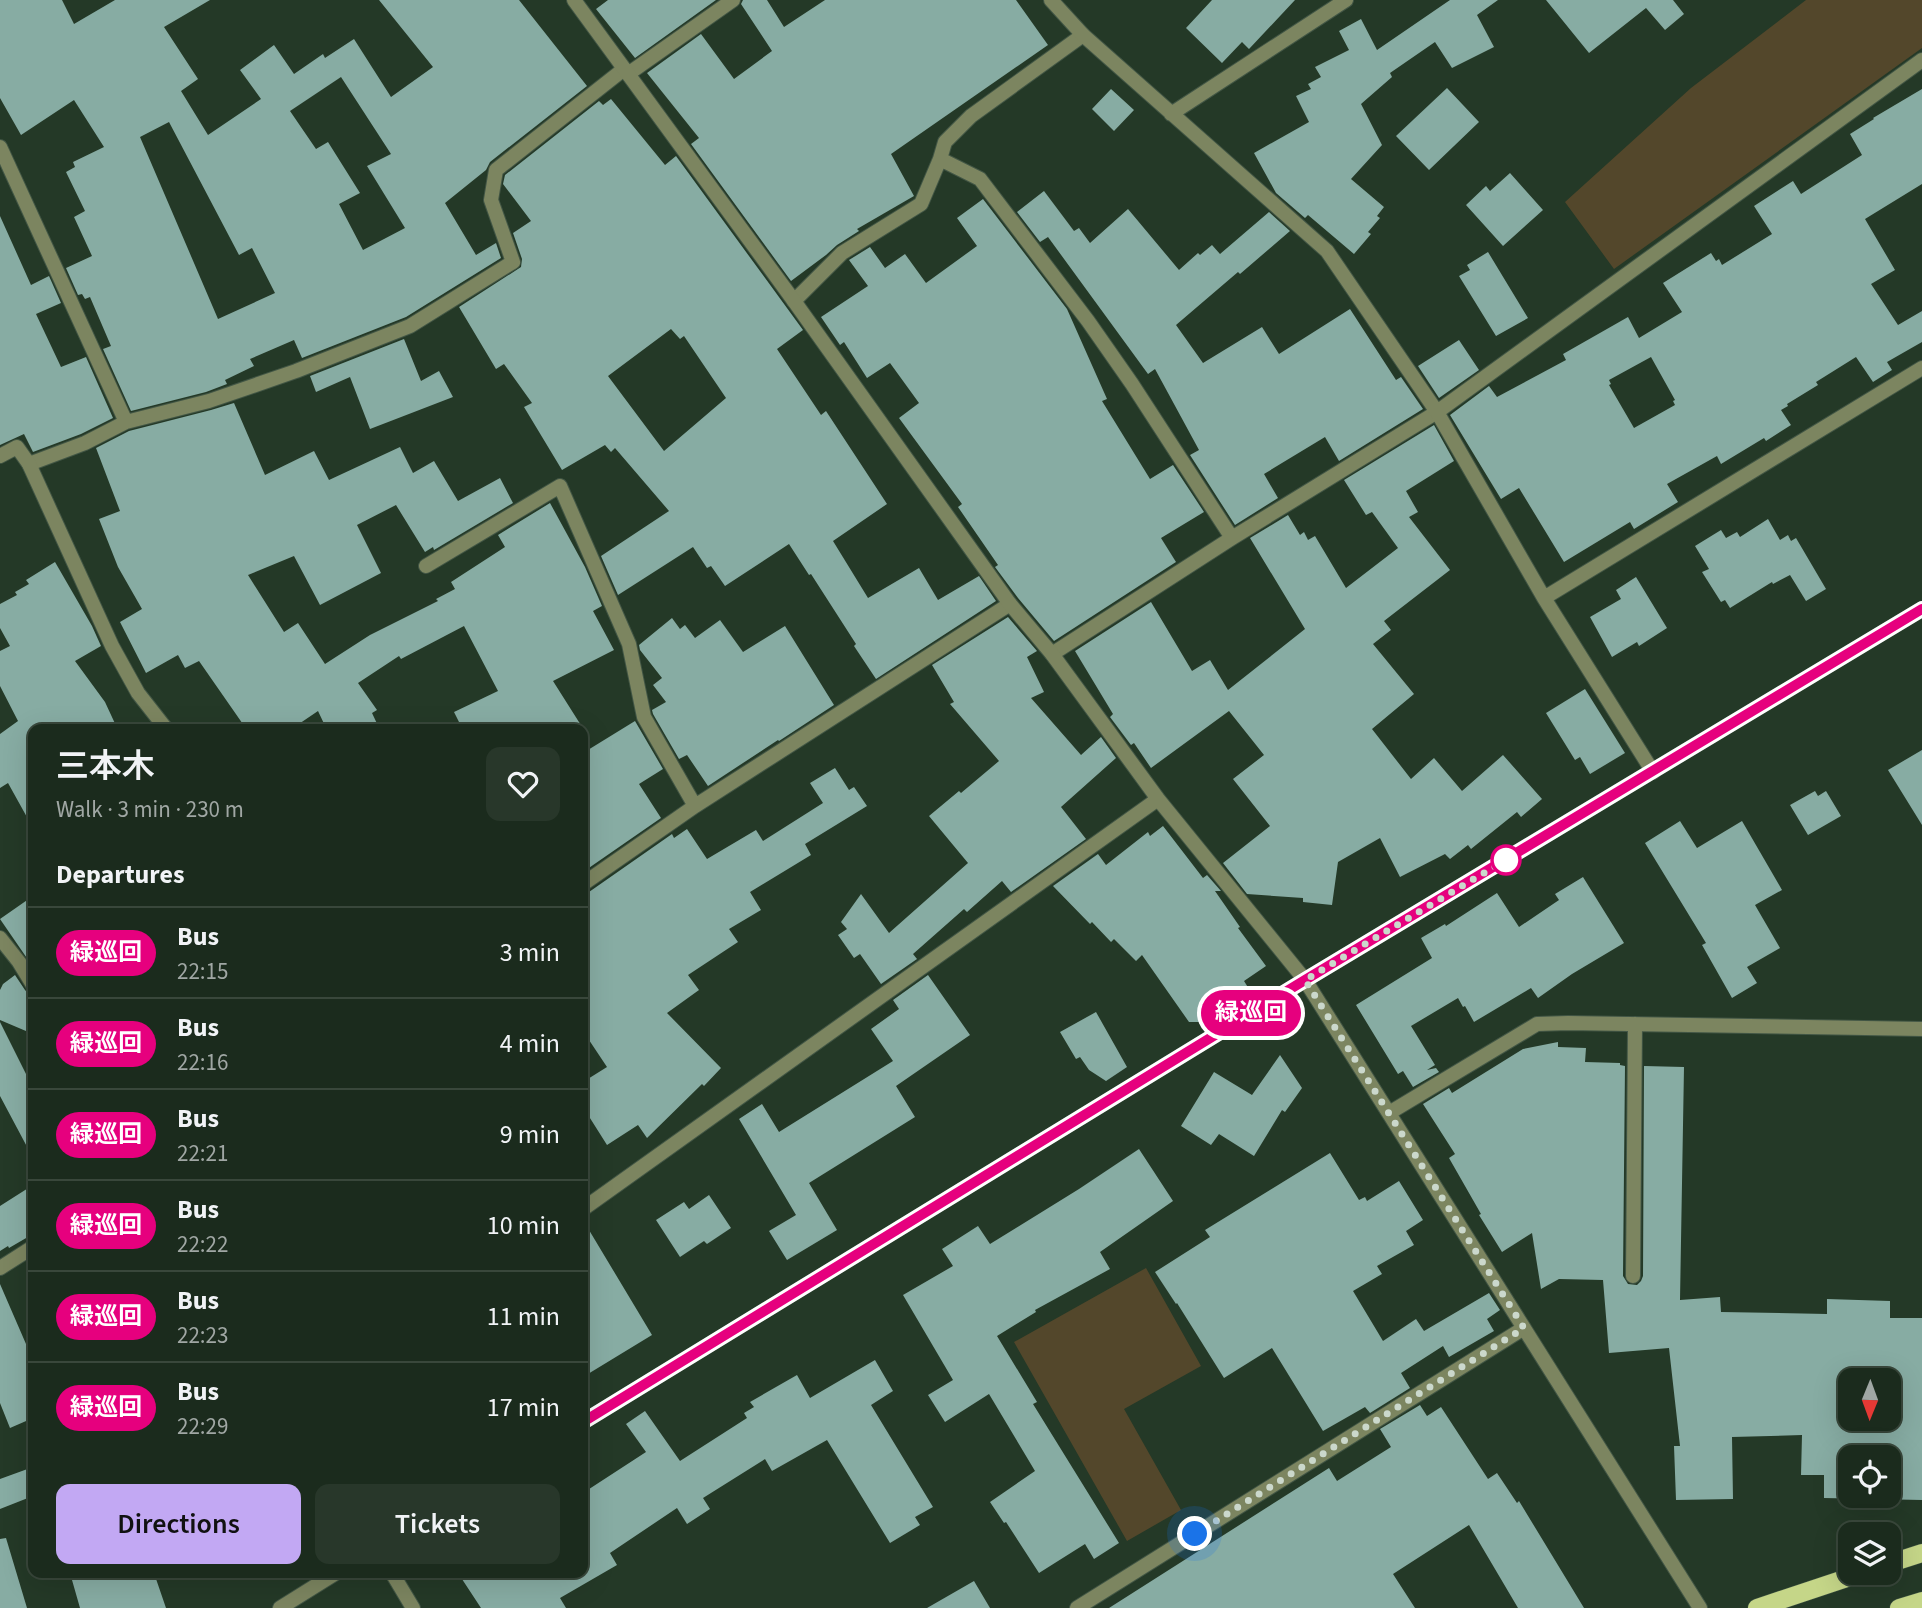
<!DOCTYPE html>
<meta charset="utf-8">
<style>
:root{--surface:#1b2b1d;--page:#28372a;--text:#f1f3f6;--muted:#a0a7a4;--line:#39473b;--accent:#c2a8f3}
body{margin:0;font-family:"Source Sans 3","Noto Sans JP",sans-serif;background:var(--page);color:var(--text);height:100vh;display:flex;flex-direction:column;font-size:26px;white-space:nowrap}
*{box-sizing:border-box;margin:0}
p{font-size:23px;color:var(--muted)}
.icon{flex:none;width:38px;height:38px;fill:none;stroke:currentColor;stroke-width:2;stroke-linecap:round;stroke-linejoin:round}
.map{position:relative;flex:1;overflow:hidden}
.side{position:absolute;left:28px;top:724px;width:560px;height:854px;display:flex;flex-direction:column;background:var(--surface);border-radius:14px;box-shadow:0 7px 28px #0002,0 0 0 2px var(--line)}
.side>*{flex:none}
.badge{padding:0 14px;border-radius:23px;font-size:24px;line-height:46px}
.needle{width:46px;rotate:181deg}
.tools{position:absolute;left:1838px;top:1368px;display:grid;gap:14px}
.tools a{display:grid;place-items:center;width:63px;height:63px;border-radius:14px;background:var(--surface);box-shadow:0 7px 28px #0002,0 0 0 2px var(--line);font-size:35px}
.you{position:absolute;width:35px;height:35px;margin:-18px;border:5px solid #fff;border-radius:50%;background:#1a73e8;box-shadow:0 0 0 10px #1a73e833}
.map>.badge{position:absolute;translate:-50% -50%;box-shadow:0 0 0 4px #fff}
h2{padding:0 28px;font-size:26px;line-height:63px}
.round{display:grid;place-items:center;flex:none;width:74px;height:74px;border-radius:14px;background:var(--page)}
.summary{display:flex;align-items:center;justify-content:space-between;height:119px;padding:0 28px}
h1{font-size:33px;font-weight:600;line-height:52px}
.button{display:flex;gap:14px;margin-top:auto;padding:14px 28px}
.button a{flex:1;height:80px;border-radius:14px;background:var(--accent);color:#111;font-size:28px;font-weight:600;line-height:80px;text-align:center}
.button a+a{background:var(--page);color:var(--text)}
ul{padding:0;list-style:none}
li{display:flex;align-items:center;gap:21px;height:91px;padding:0 28px;border-top:2px solid var(--line)}
li div{flex:1}
li b{display:block;font-size:26px}
li em{font-style:normal}
li .badge{min-width:77px;font-weight:700;text-align:center}
.map>svg:first-child{display:block}
.green{fill:#53472b}
.building{fill:#87aca3;fill-rule:evenodd}
.lines{fill:none;stroke-linecap:round;stroke-linejoin:round}
.service-casing{stroke:#425645;stroke-width:16}
.minor-casing{stroke:#425645;stroke-width:16}
.tertiary-casing{stroke:#425645;stroke-width:16}
.primary-casing{stroke:#425645;stroke-width:19}
.service{stroke:#7c8560;stroke-width:14}
.minor{stroke:#7c8560;stroke-width:14}
.tertiary{stroke:#7c8560;stroke-width:14}
.primary{stroke:#c5d688;stroke-width:18}
.line-casing{stroke:#fff;stroke-width:16}
.line{stroke:#e6007e;stroke-width:10}
.walk{stroke:#cbd8cc;stroke-width:7;stroke-dasharray:0 12.6}
.stop-dot{fill:#fff;stroke:#e6007e;stroke-width:3.5}
</style>
<div class="map">
<svg width="1922" height="1608" viewBox="0 0 1922 1608">
<rect width="100%" height="100%" fill="#243927"/>
<path class="green" d="M 1806,0 L 1922,0 L 1922,48 L 1614,269 L 1565,202 L 1691,88 Z
M 1146,1268 L 1201,1366 L 1124,1409 L 1181,1510 L 1127,1541 L 1014,1342 Z"/>
<path class="building" d="M 0,0 L 62,0 L 74,24 L 115,0 L 210,0 L 164,27 L 198,79 L 181,91 L 208,135 L 261,99 L 240,70 L 274,45 L 294,74 L 323,54 L 325,58 L 354,39 L 391,97 L 433,67 L 379,0 L 519,0 L 587,86 L 490,162 L 486,170 L 445,203 L 476,255 L 496,243 L 501,258 L 406,317 L 302,358 L 294,340 L 250,359 L 254,366 L 225,380 L 227,384 L 206,392 L 131,411 L 103,349 L 111,346 L 90,297 L 85,299 L 82,294 L 78,295 L 66,268 L 92,256 L 74,217 L 85,211 L 66,172 L 75,167 L 73,162 L 104,147 L 74,100 L 21,135 L 0,98 ZM 341,77 L 391,154 L 367,166 L 405,228 L 363,250 L 339,204 L 360,193 L 328,142 L 316,149 L 290,111 ZM 169,122 L 239,255 L 252,248 L 275,293 L 218,319 L 140,137 Z
M 608,0 L 716,0 L 635,58 L 596,9 Z
M 743,0 L 767,0 L 784,27 L 825,0 L 1016,0 L 1048,45 L 891,154 L 914,196 L 857,229 L 859,231 L 837,245 L 826,255 L 791,281 L 691,144 L 699,138 L 647,73 L 701,34 L 734,79 L 772,51 L 741,4 Z
M 1212,0 L 1295,0 L 1249,49 L 1242,42 L 1222,63 L 1186,28 Z
M 1450,0 L 1498,0 L 1477,15 L 1494,47 L 1452,68 L 1435,42 L 1390,73 L 1392,77 L 1361,104 L 1382,145 L 1351,179 L 1384,207 L 1377,216 L 1380,218 L 1368,232 L 1371,234 L 1354,254 L 1308,215 L 1305,218 L 1276,193 L 1254,153 L 1309,122 L 1296,96 L 1311,89 L 1308,84 L 1321,77 L 1315,67 L 1349,50 L 1339,31 L 1361,19 L 1377,50 Z
M 1546,0 L 1673,0 L 1684,14 L 1665,30 L 1646,8 L 1589,53 Z
M 1447,88 L 1479,122 L 1429,170 L 1396,136 Z
M 1111,89 L 1134,110 L 1114,131 L 1092,109 Z
M 1922,89 L 1922,184 L 1865,219 L 1895,270 L 1871,284 L 1898,325 L 1922,311 L 1922,342 L 1887,362 L 1892,370 L 1873,382 L 1856,357 L 1816,382 L 1818,385 L 1787,404 L 1788,406 L 1781,410 L 1791,425 L 1766,441 L 1764,438 L 1721,464 L 1717,456 L 1667,484 L 1678,502 L 1634,529 L 1630,522 L 1564,562 L 1519,488 L 1501,499 L 1450,415 L 1489,386 L 1497,397 L 1566,360 L 1563,354 L 1628,317 L 1639,338 L 1682,312 L 1663,283 L 1711,253 L 1716,261 L 1719,259 L 1722,265 L 1772,234 L 1754,206 L 1793,181 L 1801,194 L 1862,155 L 1850,134 L 1874,119 L 1873,118 ZM 1651,357 L 1675,400 L 1673,401 L 1675,405 L 1634,428 L 1609,385 L 1611,384 L 1609,380 Z
M 611,99 L 665,165 L 676,156 L 803,330 L 777,349 L 821,415 L 826,411 L 887,504 L 833,541 L 868,598 L 919,568 L 938,600 L 979,576 L 996,601 L 876,679 L 854,646 L 856,644 L 811,574 L 809,575 L 789,544 L 725,586 L 711,566 L 707,568 L 693,547 L 618,595 L 601,556 L 669,511 L 615,448 L 611,452 L 605,445 L 562,470 L 524,407 L 532,403 L 504,364 L 496,369 L 459,307 L 521,267 L 522,259 L 513,233 L 531,221 L 503,184 L 505,175 L 599,101 L 603,105 ZM 671,329 L 680,339 L 684,336 L 726,398 L 664,451 L 608,376 Z
M 1510,173 L 1543,210 L 1503,246 L 1466,205 L 1486,186 L 1490,191 Z
M 1044,191 L 1074,231 L 1079,228 L 1090,243 L 1128,209 L 1179,270 L 1198,253 L 1200,255 L 1212,245 L 1220,254 L 1269,212 L 1290,231 L 1240,274 L 1238,272 L 1176,325 L 1203,363 L 1262,327 L 1279,354 L 1350,309 L 1396,380 L 1401,377 L 1423,409 L 1339,461 L 1325,437 L 1264,474 L 1278,498 L 1235,525 L 1190,455 L 1199,450 L 1155,369 L 1148,374 L 1048,237 L 1040,242 L 1017,212 Z
M 983,199 L 1067,309 L 1107,399 L 1102,401 L 1150,479 L 1173,465 L 1204,512 L 1161,538 L 1176,562 L 1054,641 L 1018,598 L 995,567 L 998,565 L 958,507 L 962,504 L 899,418 L 919,403 L 890,363 L 867,378 L 844,342 L 840,345 L 821,317 L 868,286 L 849,260 L 870,247 L 885,268 L 905,254 L 926,283 L 977,246 L 957,218 Z
M 0,216 L 31,285 L 49,276 L 61,303 L 36,314 L 61,367 L 86,357 L 113,418 L 81,434 L 33,452 L 24,434 L 0,445 Z
M 1488,252 L 1528,318 L 1496,336 L 1459,276 L 1470,270 L 1467,265 Z
M 404,339 L 421,381 L 439,371 L 453,397 L 370,429 L 350,377 L 316,392 L 310,376 Z
M 1459,340 L 1479,370 L 1439,398 L 1418,366 Z
M 234,403 L 265,475 L 314,451 L 329,480 L 400,447 L 413,473 L 434,461 L 458,501 L 500,478 L 513,503 L 434,550 L 433,547 L 425,552 L 396,505 L 357,525 L 381,573 L 320,605 L 294,556 L 248,575 L 284,632 L 298,623 L 325,664 L 370,635 L 438,601 L 436,599 L 455,589 L 451,582 L 505,547 L 498,535 L 550,503 L 585,567 L 602,606 L 593,611 L 614,650 L 553,681 L 584,730 L 463,730 L 454,712 L 498,691 L 464,626 L 401,659 L 399,656 L 358,683 L 377,710 L 372,713 L 380,730 L 327,730 L 318,711 L 290,730 L 247,730 L 199,661 L 185,668 L 178,655 L 146,673 L 120,622 L 142,609 L 118,567 L 99,519 L 120,511 L 96,448 L 129,431 L 211,410 Z
M 1434,425 L 1454,461 L 1406,491 L 1418,512 L 1409,517 L 1450,570 L 1384,621 L 1391,630 L 1373,644 L 1414,694 L 1372,729 L 1411,779 L 1434,758 L 1462,791 L 1503,755 L 1542,799 L 1521,817 L 1517,812 L 1471,849 L 1468,845 L 1450,859 L 1445,854 L 1400,877 L 1380,838 L 1338,862 L 1332,905 L 1303,902 L 1303,898 L 1247,894 L 1223,863 L 1270,826 L 1233,779 L 1264,755 L 1229,711 L 1151,768 L 1134,743 L 1131,745 L 1110,717 L 1113,714 L 1075,651 L 1151,602 L 1192,671 L 1210,660 L 1228,690 L 1305,629 L 1250,538 L 1288,515 L 1300,535 L 1304,532 L 1308,540 L 1315,536 L 1346,588 L 1398,548 L 1372,512 L 1366,515 L 1344,480 Z
M 1768,519 L 1780,540 L 1788,535 L 1791,541 L 1796,538 L 1826,589 L 1806,601 L 1790,575 L 1773,584 L 1772,582 L 1730,608 L 1725,600 L 1721,602 L 1702,572 L 1709,569 L 1695,546 L 1721,530 L 1726,538 L 1737,532 L 1740,537 Z
M 55,562 L 92,626 L 101,646 L 75,661 L 105,702 L 118,730 L 33,730 L 33,828 L 8,783 L 0,788 L 0,734 L 18,721 L 0,686 L 0,651 L 10,646 L 0,628 L 0,604 L 17,595 L 15,592 L 29,584 L 26,580 Z
M 1636,577 L 1667,628 L 1639,646 L 1637,642 L 1612,657 L 1590,617 L 1621,599 L 1616,590 Z
M 1008,617 L 1037,651 L 1027,657 L 1044,692 L 1031,698 L 1081,755 L 1101,737 L 1116,758 L 1061,807 L 1086,839 L 1011,892 L 1002,881 L 967,912 L 964,909 L 913,954 L 917,959 L 881,984 L 860,954 L 854,958 L 838,935 L 847,929 L 841,922 L 861,894 L 889,933 L 968,863 L 929,816 L 959,791 L 961,793 L 999,761 L 950,704 L 954,702 L 932,665 Z
M 672,618 L 680,629 L 685,625 L 695,638 L 720,620 L 743,652 L 785,626 L 834,705 L 779,741 L 778,740 L 708,786 L 687,755 L 679,759 L 653,714 L 652,710 L 666,702 L 653,685 L 662,678 L 640,650 L 639,645 Z
M 1585,689 L 1625,753 L 1590,774 L 1580,757 L 1575,760 L 1546,713 Z
M 635,721 L 663,769 L 639,784 L 661,818 L 583,872 L 583,753 Z
M 1922,750 L 1922,825 L 1888,770 Z
M 835,768 L 849,790 L 854,787 L 867,806 L 805,844 L 811,855 L 750,892 L 761,910 L 729,929 L 738,942 L 688,975 L 699,990 L 667,1013 L 721,1068 L 704,1086 L 702,1084 L 647,1138 L 638,1125 L 607,1145 L 583,1107 L 583,1082 L 607,1067 L 583,1031 L 583,893 L 589,892 L 672,834 L 674,838 L 687,829 L 707,859 L 756,830 L 763,841 L 823,803 L 810,783 Z
M 1815,791 L 1818,796 L 1826,791 L 1841,816 L 1808,835 L 1790,805 Z
M 1680,821 L 1697,848 L 1742,821 L 1782,890 L 1755,905 L 1780,948 L 1747,967 L 1757,983 L 1732,998 L 1702,945 L 1706,943 L 1645,843 Z
M 1163,826 L 1203,878 L 1207,875 L 1221,891 L 1215,891 L 1240,927 L 1238,928 L 1266,966 L 1244,981 L 1249,989 L 1199,1022 L 1189,1022 L 1142,955 L 1136,961 L 1114,939 L 1111,942 L 1092,922 L 1090,924 L 1053,886 L 1098,854 L 1106,865 L 1148,832 L 1150,836 Z
M 1583,877 L 1624,943 L 1572,974 L 1538,998 L 1531,988 L 1474,1022 L 1465,1006 L 1463,1007 L 1458,998 L 1411,1026 L 1435,1065 L 1427,1070 L 1436,1068 L 1439,1072 L 1413,1087 L 1403,1071 L 1398,1074 L 1356,1005 L 1432,958 L 1421,938 L 1445,924 L 1446,926 L 1497,893 L 1519,927 L 1559,900 L 1555,894 Z
M 33,896 L 33,967 L 0,919 Z
M 15,975 L 25,990 L 33,999 L 33,1034 L 0,1020 L 0,990 L 3,984 Z
M 928,975 L 970,1035 L 896,1086 L 915,1117 L 809,1183 L 837,1230 L 787,1260 L 769,1231 L 796,1215 L 739,1119 L 762,1104 L 779,1132 L 893,1061 L 871,1029 L 899,1009 L 893,1000 Z
M 1096,1012 L 1127,1067 L 1106,1081 L 1089,1070 L 1080,1057 L 1076,1059 L 1060,1032 Z
M 0,1022 L 33,1088 L 33,1158 L 0,1096 Z
M 1558,1042 L 1558,1047 L 1586,1048 L 1585,1062 L 1620,1063 L 1620,1065 L 1625,1066 L 1623,1276 L 1628,1284 L 1637,1285 L 1641,1281 L 1643,1276 L 1644,1066 L 1684,1067 L 1680,1300 L 1720,1297 L 1721,1312 L 1827,1314 L 1827,1299 L 1890,1301 L 1890,1318 L 1922,1318 L 1922,1500 L 1824,1498 L 1824,1475 L 1801,1475 L 1802,1435 L 1732,1437 L 1733,1499 L 1676,1500 L 1674,1446 L 1680,1446 L 1669,1348 L 1609,1353 L 1603,1280 L 1559,1279 L 1541,1289 L 1532,1233 L 1502,1252 L 1479,1215 L 1481,1214 L 1449,1158 L 1455,1154 L 1423,1104 L 1449,1088 L 1452,1093 L 1523,1049 ZM 1850,1381 L 1888,1381 L 1888,1419 L 1850,1419 ZM 1850,1458 L 1888,1458 L 1888,1496 L 1850,1496 Z
M 1280,1055 L 1302,1088 L 1285,1112 L 1282,1110 L 1254,1156 L 1219,1134 L 1211,1145 L 1181,1126 L 1214,1072 L 1252,1095 Z
M 1139,1149 L 1173,1201 L 1100,1252 L 1110,1269 L 1035,1310 L 1036,1312 L 997,1336 L 1037,1402 L 1033,1404 L 1119,1543 L 1094,1559 L 1085,1544 L 1039,1573 L 1006,1522 L 1004,1523 L 990,1502 L 1035,1471 L 989,1394 L 945,1422 L 928,1395 L 953,1380 L 903,1295 L 953,1266 L 942,1249 L 978,1226 L 990,1244 L 1079,1189 Z
M 1330,1153 L 1359,1200 L 1365,1197 L 1367,1201 L 1399,1181 L 1423,1220 L 1406,1231 L 1414,1245 L 1377,1266 L 1382,1274 L 1353,1291 L 1383,1341 L 1416,1319 L 1424,1331 L 1489,1293 L 1500,1310 L 1487,1319 L 1494,1331 L 1449,1357 L 1443,1346 L 1401,1373 L 1410,1388 L 1370,1413 L 1365,1407 L 1323,1431 L 1272,1348 L 1224,1378 L 1177,1303 L 1176,1304 L 1155,1272 L 1210,1237 L 1205,1230 Z
M 33,1185 L 33,1234 L 9,1248 L 8,1246 L 0,1251 L 0,1206 Z
M 709,1195 L 731,1228 L 707,1244 L 704,1241 L 680,1257 L 656,1220 L 684,1202 L 689,1209 Z
M 583,1220 L 652,1335 L 583,1377 Z
M 0,1284 L 26,1344 L 33,1341 L 33,1418 L 10,1428 L 0,1403 Z
M 875,1360 L 893,1391 L 871,1405 L 933,1507 L 915,1517 L 920,1525 L 890,1543 L 827,1440 L 772,1471 L 765,1459 L 703,1498 L 710,1509 L 687,1524 L 677,1508 L 610,1553 L 617,1565 L 560,1598 L 566,1608 L 481,1608 L 458,1573 L 583,1573 L 583,1493 L 646,1452 L 626,1424 L 645,1411 L 680,1461 L 747,1418 L 744,1413 L 754,1407 L 750,1402 L 797,1375 L 810,1398 Z
M 1420,1405 L 1427,1416 L 1441,1407 L 1488,1479 L 1497,1473 L 1517,1503 L 1519,1501 L 1584,1608 L 1518,1608 L 1469,1525 L 1393,1574 L 1415,1608 L 1109,1608 L 1329,1468 L 1337,1481 L 1391,1447 L 1380,1429 Z
M 33,1467 L 33,1496 L 0,1509 L 0,1479 Z
M 6,1538 L 27,1608 L 0,1608 L 0,1539 Z
M 70,1573 L 154,1573 L 166,1608 L 80,1608 Z
M 974,1581 L 990,1608 L 927,1608 Z"/>
<g class="lines">
<g class="service-casing">
<path id="service" d="M 628,74 L 733,0
M 0,147 L 126,422
M 940,159 L 980,179 L 1088,321 L 1132,384 L 1232,538
M 794,301 L 842,253 L 921,204 L 940,159 L 945,142 L 971,116 L 1083,35
M 29,464 L 85,443 L 126,422 L 209,401 L 296,371 L 410,326 L 513,262 L 491,200 L 496,170 L 624,69
M 426,566 L 560,486 L 629,644 L 644,717 L 695,806
M 1052,654 L 1232,538 L 1437,412
M 583,884 L 695,806 L 1010,604"/>
</g>
<g class="minor-casing">
<path id="minor" d="M 574,0 L 794,301 L 1010,604 L 1052,654 L 1158,799 L 1305,980 L 1700,1608
M 1051,0 L 1083,35 L 1327,251 L 1437,412 L 1544,598 L 1653,772
M 1171,114 L 1346,0
M 1437,412 L 1922,60
M 0,456 L 17,447 L 29,464 L 112,646 L 138,693 L 167,730
M 1544,598 L 1922,368
M 0,938 L 19,962 L 33,985
M 1389,1113 L 1537,1024 L 1568,1023 L 1922,1029
M 583,1209 L 1158,799
M 0,1268 L 33,1247
M 1633,1276 L 1635,1024
M 392,1573 L 413,1608
M 1077,1608 L 1524,1328"/>
</g>
<g class="tertiary-casing">
<path id="tertiary" d="M 583,1422 L 1305,980 L 1922,609
M 280,1608 L 336,1573"/>
</g>
<g class="primary-casing">
<path id="primary" d="M 1888,1564 L 1922,1553
M 1757,1608 L 1862,1573
M 1899,1608 L 1922,1601"/>
</g>
<use href="#service" class="service"/>
<use href="#minor" class="minor"/>
<use href="#tertiary" class="tertiary"/>
<use href="#primary" class="primary"/>
</g>
<g class="lines">
<g class="line-casing">
<path id="line" d="M 583,1422 L 1305,980 L 1922,609"/>
</g>
<use href="#line" class="line"/>
<path class="walk" d="M 1195,1534 L 1524,1328 L 1305,980 L 1514,855 L 1506,860"/>
</g>
<circle class="stop-dot" cx="1506" cy="860" r="14"/>
</svg>
<div class="tools">
<a><svg class="needle" viewBox="-14 -14 28 28"><path d="M0-13l5 13h-10z" fill="#e53935"/><path d="M0 13l5-13h-10z" fill="#a0a7a4"/></svg></a>
<a><svg class="icon" aria-label="locate" viewBox="0 0 24 24"><circle cx="12" cy="12" r="6"/><path d="M12 2v4M12 18v4M2 12h4M18 12h4"/></svg></a>
<a><svg class="icon" aria-label="layers" viewBox="0 0 24 24"><path d="M12 4l9 5-9 5-9-5zM3 14l9 5 9-5"/></svg></a>
</div>
<div class="you" style="left:1195px;top:1534px"></div>
<b class="badge" style="left:1251px;top:1013px;background:#e6007e;color:#fff">緑巡回</b>
<section class="side">
<div class="summary"><div><h1>三本木</h1><p>Walk · 3 min · 230 m</p></div><a class="round"><svg class="icon" aria-label="heart" viewBox="0 0 24 24"><path d="M12 20l-8-8c-3-5 5-10 8-4 3-6 11-1 8 4z"/></svg></a></div>
<h2>Departures</h2>
<ul>
<li><span class="badge" style="background:#e6007e;color:#fff">緑巡回</span><div><b>Bus</b><p>22:15</p></div><em>3 min</em></li>
<li><span class="badge" style="background:#e6007e;color:#fff">緑巡回</span><div><b>Bus</b><p>22:16</p></div><em>4 min</em></li>
<li><span class="badge" style="background:#e6007e;color:#fff">緑巡回</span><div><b>Bus</b><p>22:21</p></div><em>9 min</em></li>
<li><span class="badge" style="background:#e6007e;color:#fff">緑巡回</span><div><b>Bus</b><p>22:22</p></div><em>10 min</em></li>
<li><span class="badge" style="background:#e6007e;color:#fff">緑巡回</span><div><b>Bus</b><p>22:23</p></div><em>11 min</em></li>
<li><span class="badge" style="background:#e6007e;color:#fff">緑巡回</span><div><b>Bus</b><p>22:29</p></div><em>17 min</em></li>
</ul>
<div class="button"><a>Directions</a><a>Tickets</a></div>
</section>
</div>
